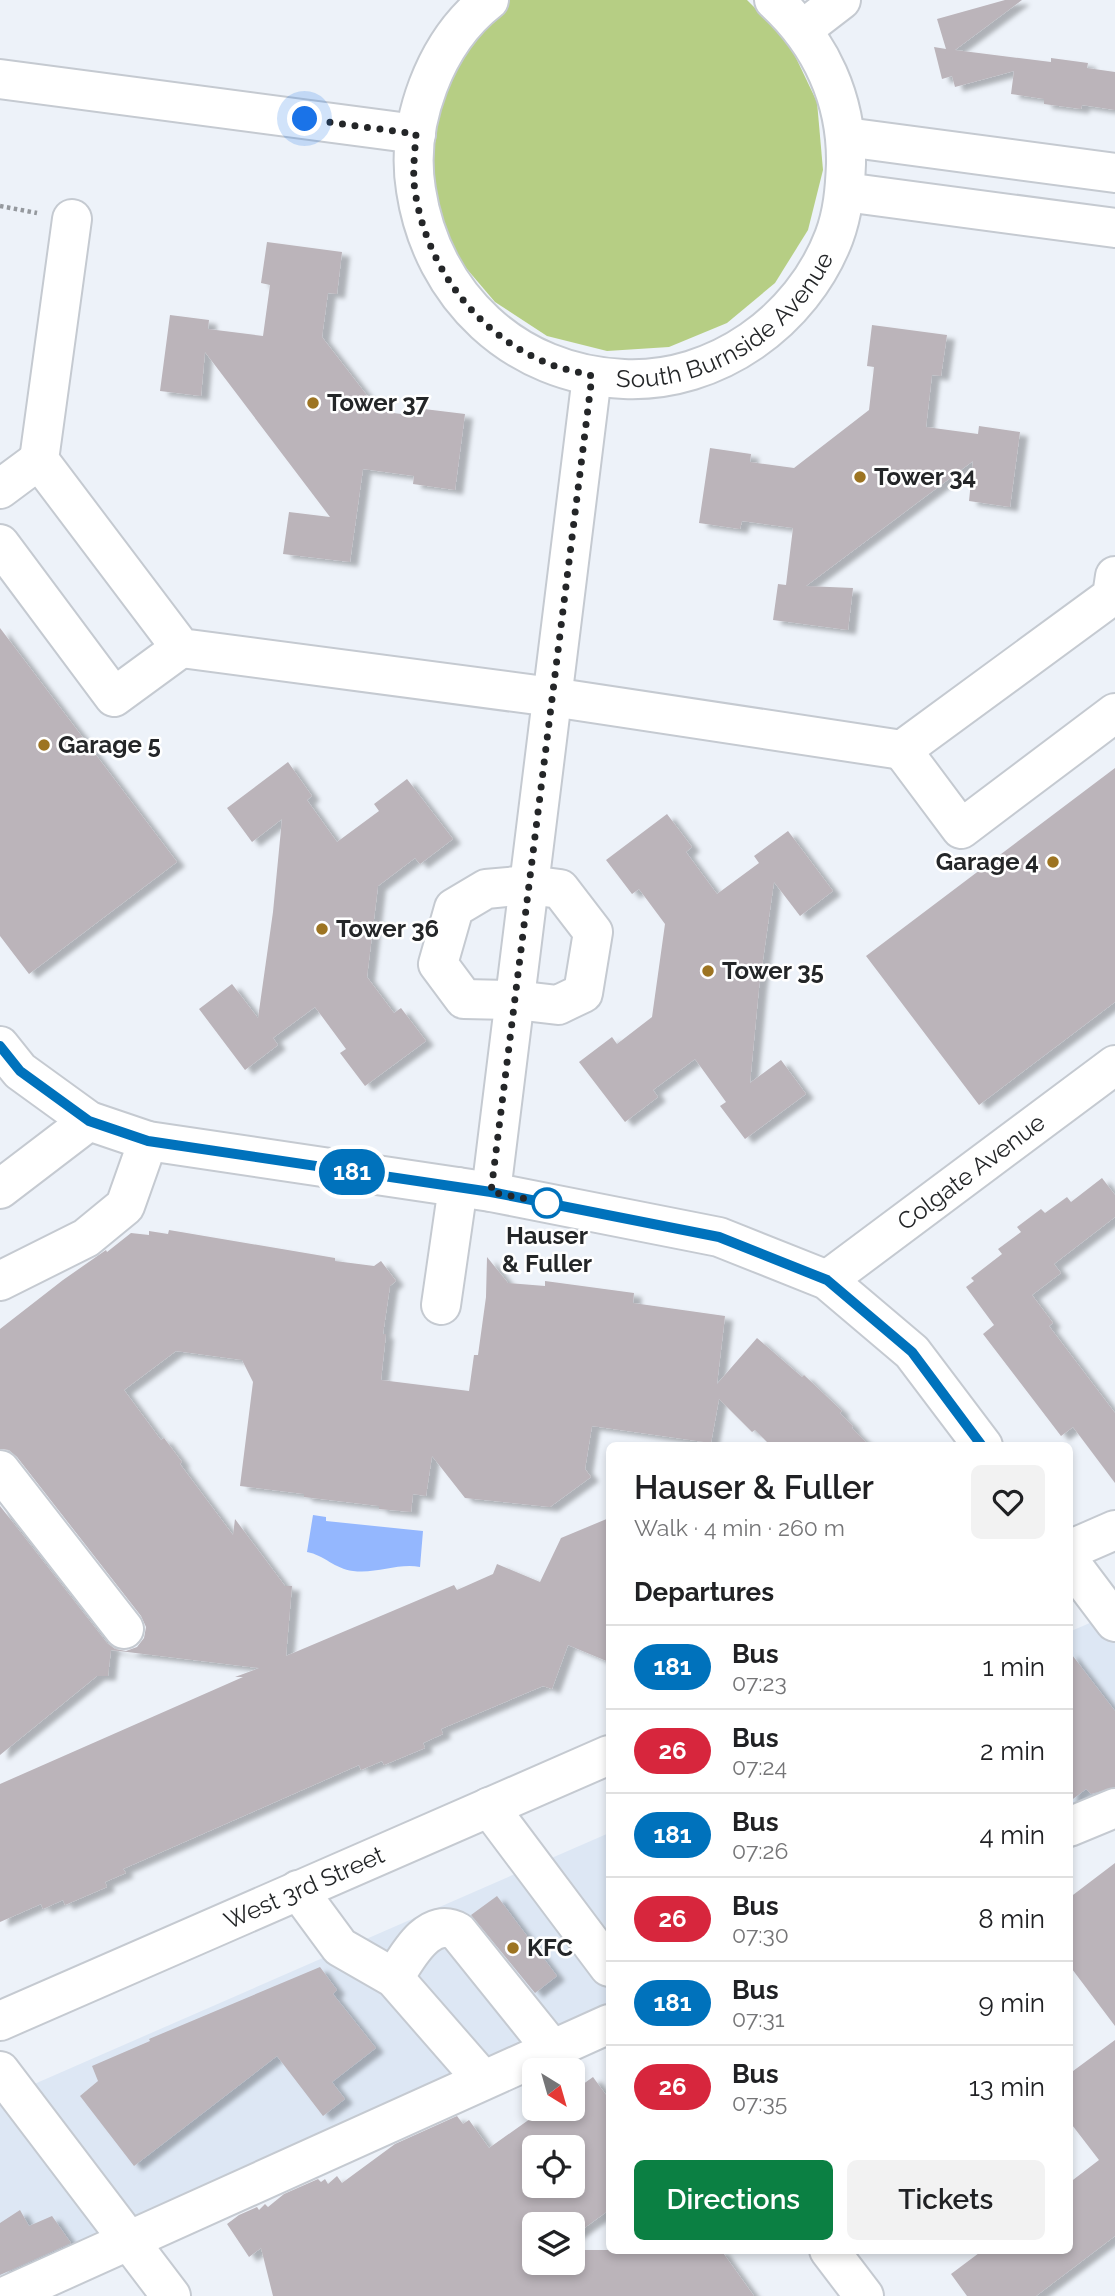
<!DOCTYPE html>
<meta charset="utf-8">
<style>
:root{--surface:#fff;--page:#f2f2f2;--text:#202124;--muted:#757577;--line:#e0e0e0;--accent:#0b8043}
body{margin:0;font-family:Raleway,sans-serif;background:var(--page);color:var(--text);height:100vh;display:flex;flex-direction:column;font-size:26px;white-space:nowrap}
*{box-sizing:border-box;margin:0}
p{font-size:23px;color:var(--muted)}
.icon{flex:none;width:38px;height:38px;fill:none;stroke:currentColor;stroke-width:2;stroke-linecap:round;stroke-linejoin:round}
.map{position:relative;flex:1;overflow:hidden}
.details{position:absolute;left:606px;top:1442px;width:467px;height:812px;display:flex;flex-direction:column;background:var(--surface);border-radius:10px;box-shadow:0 4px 10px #0003}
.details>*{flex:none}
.badge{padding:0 14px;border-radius:23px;font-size:24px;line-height:46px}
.needle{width:46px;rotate:143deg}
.fabs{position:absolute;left:522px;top:2058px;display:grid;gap:14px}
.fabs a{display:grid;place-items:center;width:63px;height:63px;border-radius:10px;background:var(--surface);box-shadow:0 4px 10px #0003;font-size:35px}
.you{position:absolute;width:35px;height:35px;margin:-18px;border:5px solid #fff;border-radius:50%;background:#1a73e8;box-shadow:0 0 0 10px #1a73e833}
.map>.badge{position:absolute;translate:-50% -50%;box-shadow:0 0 0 4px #fff}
h2{padding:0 28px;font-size:26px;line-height:63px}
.round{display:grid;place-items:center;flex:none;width:74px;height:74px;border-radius:10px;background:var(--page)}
.headline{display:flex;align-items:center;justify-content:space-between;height:119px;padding:0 28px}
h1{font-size:33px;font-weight:600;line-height:52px}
.cta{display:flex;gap:14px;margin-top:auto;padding:14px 28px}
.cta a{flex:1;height:80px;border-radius:10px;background:var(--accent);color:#fff;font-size:28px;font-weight:600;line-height:80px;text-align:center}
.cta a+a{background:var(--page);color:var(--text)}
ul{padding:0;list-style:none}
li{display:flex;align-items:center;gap:21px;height:84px;padding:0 28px;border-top:2px solid var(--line)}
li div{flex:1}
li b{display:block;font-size:26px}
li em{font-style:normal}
li .badge{min-width:77px;font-weight:700;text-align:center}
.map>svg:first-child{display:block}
.built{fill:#dde7f4}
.green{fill:#b6ce84}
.water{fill:#94b7fe}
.building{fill:#bbb4ba;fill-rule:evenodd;filter:url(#shadow)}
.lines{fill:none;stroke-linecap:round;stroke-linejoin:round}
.minor-casing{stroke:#c5cad1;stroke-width:42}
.major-casing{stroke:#c5cad1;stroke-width:42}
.path{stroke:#95999e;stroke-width:4.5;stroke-dasharray:3.5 3.5;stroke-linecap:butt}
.minor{stroke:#fff;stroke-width:38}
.major{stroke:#fff;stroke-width:38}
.line-casing{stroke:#fff;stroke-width:16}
.line{stroke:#0072bc;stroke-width:10}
.walk{stroke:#242628;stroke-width:7;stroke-dasharray:0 12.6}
.poi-dot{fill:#9d7422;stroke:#fff;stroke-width:2.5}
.stop-dot{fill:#fff;stroke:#0072bc;stroke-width:3.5}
.labels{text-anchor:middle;stroke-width:5;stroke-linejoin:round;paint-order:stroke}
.street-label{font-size:24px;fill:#242628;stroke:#fff}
.poi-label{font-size:24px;font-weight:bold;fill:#242628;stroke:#fff;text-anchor:start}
.stop-label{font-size:24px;font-weight:bold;fill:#242628;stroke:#fff}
</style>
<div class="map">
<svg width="1115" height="2296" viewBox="0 0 1115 2296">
<defs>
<filter id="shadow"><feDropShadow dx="8" dy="4.5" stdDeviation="2" flood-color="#0004"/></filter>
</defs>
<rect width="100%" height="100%" fill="#edf2f9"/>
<path class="built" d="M 1115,1612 L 1115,1797 L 1069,1817 L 1069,1632 Z
M 609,1833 L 609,2024 L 0,2296 L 0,2099 Z"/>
<path class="green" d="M 507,0 L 747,0 L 788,41 L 817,102 L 823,170 L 808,230 L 775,283 L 727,323 L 669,347 L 607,351 L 547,336 L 495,302 L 455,255 L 433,197 L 429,135 L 448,69 Z"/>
<path class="water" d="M 313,1515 L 326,1517 L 326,1521 L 423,1531 L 420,1567 C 398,1563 377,1574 353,1571 C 335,1569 324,1555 307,1552 Z"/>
<path class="building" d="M 1005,0 L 1022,0 L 955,50 L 1051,62 L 1051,58 L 1088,63 L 1087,68 L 1115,72 L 1115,110 L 1082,105 L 1081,109 L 1044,104 L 1044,99 L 1011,94 L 1014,71 L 955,87 L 952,76 L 942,79 L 934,47 L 946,49 L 937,19 Z
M 267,242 L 342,252 L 337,294 L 328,293 L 322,337 L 379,411 L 423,417 L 424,409 L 465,414 L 455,490 L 413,484 L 414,476 L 363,469 L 350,562 L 283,554 L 289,512 L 330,517 L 205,352 L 201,396 L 160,391 L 170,315 L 209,320 L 208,329 L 263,336 L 270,285 L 261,283 Z
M 872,325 L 947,335 L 941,376 L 932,375 L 926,427 L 978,434 L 979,426 L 1020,432 L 1010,507 L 969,501 L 973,461 L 806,586 L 853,588 L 848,630 L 773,620 L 778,584 L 786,585 L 793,528 L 742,521 L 740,529 L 699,523 L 710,448 L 751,454 L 750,462 L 794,468 L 869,410 L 874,367 L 867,366 Z
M 0,628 L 177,862 L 29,974 L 0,936 Z
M 288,762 L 312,796 L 307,800 L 337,842 L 379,811 L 374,804 L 407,779 L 453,839 L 420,864 L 415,858 L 378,886 L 367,977 L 394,1013 L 401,1008 L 426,1041 L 365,1086 L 340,1053 L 346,1049 L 315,1007 L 273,1038 L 278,1045 L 245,1070 L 199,1009 L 232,984 L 258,1018 L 273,912 L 282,819 L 252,842 L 227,808 Z
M 1115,768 L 1115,1002 L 979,1105 L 866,956 Z
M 667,814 L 692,847 L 686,852 L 717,894 L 759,863 L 754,856 L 788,831 L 833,891 L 800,916 L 774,882 L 759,988 L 750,1083 L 781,1060 L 806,1094 L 745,1139 L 720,1106 L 726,1102 L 695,1059 L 653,1090 L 658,1097 L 625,1122 L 579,1062 L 612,1037 L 617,1044 L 652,1017 L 665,924 L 639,889 L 632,894 L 606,860 Z
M 1102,1178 L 1115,1195 L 1115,1217 L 1054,1264 L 1061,1273 L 1032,1295 L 1053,1323 L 1049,1326 L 1115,1413 L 1115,1483 L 1073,1427 L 1061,1436 L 983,1334 L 994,1325 L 966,1287 L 974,1281 L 971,1278 L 1002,1254 L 998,1249 L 1021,1232 L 1017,1227 L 1041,1209 L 1045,1213 L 1067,1197 L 1071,1202 Z
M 169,1230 L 335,1258 L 335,1261 L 374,1266 L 381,1261 L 396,1281 L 390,1286 L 383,1334 L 386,1334 L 381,1380 L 469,1391 L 474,1355 L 478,1355 L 486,1297 L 487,1257 L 508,1283 L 545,1286 L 545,1281 L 634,1293 L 633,1303 L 725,1316 L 717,1384 L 757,1338 L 802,1377 L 804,1375 L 842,1411 L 840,1413 L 853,1426 L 852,1428 L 870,1446 L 771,1446 L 755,1430 L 752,1432 L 719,1399 L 711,1443 L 592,1426 L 585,1469 L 591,1477 L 550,1507 L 465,1498 L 432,1456 L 426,1496 L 413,1494 L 411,1512 L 379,1509 L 379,1506 L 304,1497 L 304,1494 L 240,1486 L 253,1382 L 242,1360 L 176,1351 L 124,1390 L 161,1440 L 164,1438 L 182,1462 L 180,1464 L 233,1535 L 235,1519 L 285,1586 L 292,1586 L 286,1656 L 454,1585 L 457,1590 L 493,1574 L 497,1564 L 540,1582 L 561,1538 L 609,1518 L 609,1662 L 568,1645 L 552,1689 L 543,1686 L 441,1729 L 443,1734 L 423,1743 L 425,1748 L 384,1765 L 382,1761 L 361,1770 L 359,1765 L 123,1869 L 126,1873 L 105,1882 L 107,1887 L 65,1905 L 63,1900 L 43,1909 L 41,1904 L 0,1922 L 0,1784 L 243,1677 L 235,1677 L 259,1668 L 111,1650 L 108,1676 L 97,1676 L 0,1755 L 0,1506 L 107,1643 L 115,1649 L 126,1651 L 137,1647 L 144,1638 L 146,1627 L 141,1616 L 17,1457 L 9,1450 L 0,1449 L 0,1329 L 63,1280 L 106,1250 L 107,1252 L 131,1233 L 149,1235 L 149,1231 L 168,1234 Z
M 1069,1651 L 1115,1711 L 1115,1787 L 1091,1794 L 1086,1789 L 1069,1802 Z
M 1115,1863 L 1115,2026 L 1069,1965 L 1069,1898 Z
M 497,1896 L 557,1976 L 535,1993 L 471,1915 Z
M 320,1967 L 337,1990 L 333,1994 L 376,2048 L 332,2082 L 345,2099 L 323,2116 L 277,2056 L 134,2166 L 80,2096 L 98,2081 L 92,2066 L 150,2041 L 149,2039 Z
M 1115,2040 L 1115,2236 L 1036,2296 L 967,2296 L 951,2274 L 983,2250 L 1069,2250 L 1069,2183 L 1099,2160 L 1069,2121 L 1069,2074 Z
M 593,2077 L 609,2099 L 609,2210 L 572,2237 L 572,2224 L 534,2224 L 534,2263 L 572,2263 L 572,2250 L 721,2250 L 754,2296 L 273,2296 L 261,2248 L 249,2257 L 227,2224 L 239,2215 L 257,2207 L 259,2210 L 265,2204 L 268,2207 L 284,2194 L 318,2179 L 321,2182 L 325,2179 L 328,2184 L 337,2176 L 342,2183 L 395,2144 L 457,2116 L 463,2124 L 469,2120 L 489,2148 L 544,2109 L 572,2109 L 572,2092 ZM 534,2147 L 572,2147 L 572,2186 L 534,2186 Z
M 20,2210 L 29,2226 L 52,2216 L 71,2243 L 0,2275 L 0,2223 Z"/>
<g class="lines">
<g class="minor-casing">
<g id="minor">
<path id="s1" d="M 489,0 C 435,42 405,123 416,190 C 432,296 515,375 624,379 C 716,383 802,321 834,237 C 843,213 845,189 846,164 C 847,100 821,43 774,0"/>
<path d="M 802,30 L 841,0"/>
<path d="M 0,79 L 416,134"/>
<path d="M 846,137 L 1115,173"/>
<path d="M 845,192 L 1115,228"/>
<path d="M 72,219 L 39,460 L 181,648 L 552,697 L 902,750 L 1112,596 L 1115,576"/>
<path d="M 0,489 L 39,460"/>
<path d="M 0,544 L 114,697 L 181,648"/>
<path d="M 902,750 L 961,829 L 1115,713"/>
<path d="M 529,885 L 560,889 L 593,932 L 583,993 L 558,1005 L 515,1000 L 464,999 L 438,964 L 454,908 L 486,889 Z"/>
<path d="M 0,1046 L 20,1071 L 89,1121 L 148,1141 L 491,1192 L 719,1237 L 827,1280 L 912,1352 L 983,1446"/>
<path d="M 0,1189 L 89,1121"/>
<path d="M 491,1192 L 592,376"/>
<path id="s2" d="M 827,1280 L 1115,1065"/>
<path d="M 0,1281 L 86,1238 L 125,1206 L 148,1141"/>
<path d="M 441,1305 L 458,1187"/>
<path d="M 0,1470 L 124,1629"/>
<path d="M 1069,1561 L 1115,1622"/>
<path d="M 489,1807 L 609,1967"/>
<path d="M 1069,1827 L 1115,1808"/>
<path d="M 298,1890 L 340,1947 L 394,1978 L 483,2080"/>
<path d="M 394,1978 C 407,1957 429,1915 458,1932 L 552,2049"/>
<path d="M 0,2071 L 171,2296"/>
<path d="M 829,2250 L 864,2296"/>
<path d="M 6,2296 L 609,2024"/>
</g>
</g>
<g class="major-casing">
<g id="major">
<path d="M 1069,1550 L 1115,1530"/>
<path id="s3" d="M 0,2021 L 609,1755"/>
</g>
</g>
<path class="path" d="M 0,206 L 37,213"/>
<use href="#minor" class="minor"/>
<use href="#major" class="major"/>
</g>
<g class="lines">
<g class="line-casing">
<path id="line" d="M 0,1046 L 20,1071 L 89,1121 L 148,1141 L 491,1192 L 719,1237 L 827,1280 L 912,1352 L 982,1446"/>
</g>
<use href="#line" class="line"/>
<path class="walk" d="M 305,119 L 416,134 C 415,150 413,167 414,183 C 423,264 477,338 555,366 C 567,370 580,372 592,376 L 491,1192 L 547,1203"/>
</g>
<g class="poi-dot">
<circle cx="313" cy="403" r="7"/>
<circle cx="860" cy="477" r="7"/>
<circle cx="44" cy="745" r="7"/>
<circle cx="1053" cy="862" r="7"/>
<circle cx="322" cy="929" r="7"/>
<circle cx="708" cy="971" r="7"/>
<circle cx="513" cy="1948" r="7"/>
</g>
<circle class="stop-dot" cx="547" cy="1203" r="14"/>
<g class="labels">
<g class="street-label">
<text dy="8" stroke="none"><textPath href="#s1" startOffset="640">South Burnside Avenue</textPath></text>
<text dy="8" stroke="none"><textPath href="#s2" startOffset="180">Colgate Avenue</textPath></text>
<text dy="8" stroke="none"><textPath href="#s3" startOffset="332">West 3rd Street</textPath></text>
</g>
<g class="poi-label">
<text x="327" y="411">Tower 37</text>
<text x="874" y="485">Tower 34</text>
<text x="58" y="753">Garage 5</text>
<text x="1039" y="870" text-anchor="end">Garage 4</text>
<text x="336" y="937">Tower 36</text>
<text x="722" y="979">Tower 35</text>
<text x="527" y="1956">KFC</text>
</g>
<g class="stop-label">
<text x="547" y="1244">Hauser<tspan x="547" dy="28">&amp; Fuller</tspan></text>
</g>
</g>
</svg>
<div class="fabs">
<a><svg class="needle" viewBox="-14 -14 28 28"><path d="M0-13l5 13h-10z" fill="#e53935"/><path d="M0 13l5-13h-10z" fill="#757577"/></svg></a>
<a><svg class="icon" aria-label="locate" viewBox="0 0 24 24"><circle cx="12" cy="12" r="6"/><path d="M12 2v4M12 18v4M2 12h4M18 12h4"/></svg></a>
<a><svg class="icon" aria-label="layers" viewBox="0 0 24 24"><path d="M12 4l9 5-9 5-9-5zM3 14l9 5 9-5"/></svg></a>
</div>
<div class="you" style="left:305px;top:119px"></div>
<b class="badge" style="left:352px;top:1172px;background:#0072bc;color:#fff">181</b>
<section class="details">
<div class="headline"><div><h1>Hauser &amp; Fuller</h1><p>Walk · 4 min · 260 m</p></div><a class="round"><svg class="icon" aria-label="heart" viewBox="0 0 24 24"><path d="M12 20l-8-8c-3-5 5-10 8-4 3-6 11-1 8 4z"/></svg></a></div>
<h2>Departures</h2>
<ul>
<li><span class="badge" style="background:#0072bc;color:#fff">181</span><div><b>Bus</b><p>07:23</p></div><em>1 min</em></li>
<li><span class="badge" style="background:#d7263d;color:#fff">26</span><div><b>Bus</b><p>07:24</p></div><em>2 min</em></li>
<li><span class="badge" style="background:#0072bc;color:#fff">181</span><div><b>Bus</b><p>07:26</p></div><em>4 min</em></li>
<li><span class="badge" style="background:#d7263d;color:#fff">26</span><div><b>Bus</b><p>07:30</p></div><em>8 min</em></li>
<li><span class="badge" style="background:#0072bc;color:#fff">181</span><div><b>Bus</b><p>07:31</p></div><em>9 min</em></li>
<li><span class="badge" style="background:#d7263d;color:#fff">26</span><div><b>Bus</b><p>07:35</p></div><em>13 min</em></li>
</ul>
<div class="cta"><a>Directions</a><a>Tickets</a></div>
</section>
</div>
